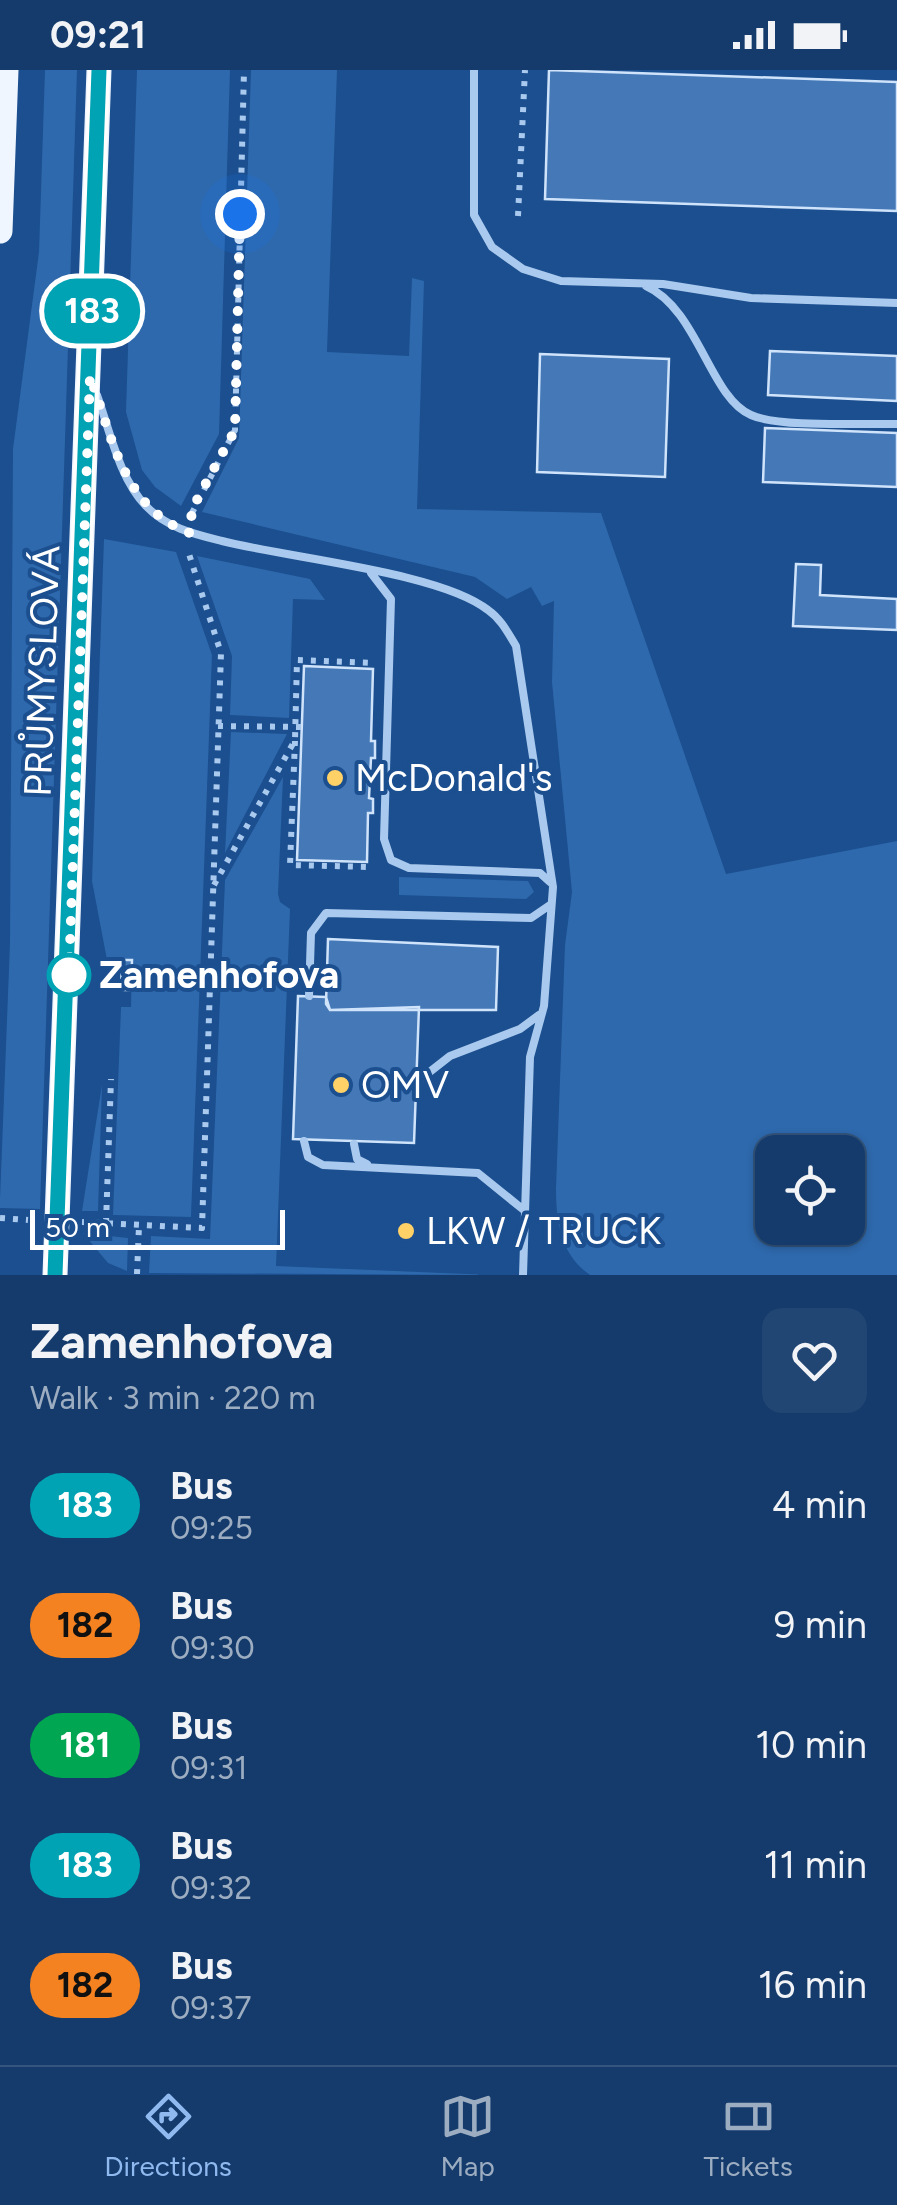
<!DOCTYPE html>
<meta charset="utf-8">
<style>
:root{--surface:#143b6b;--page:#214673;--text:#f1f3f6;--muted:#9dadc1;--line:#33557e;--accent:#90b9f0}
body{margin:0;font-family:Figtree,sans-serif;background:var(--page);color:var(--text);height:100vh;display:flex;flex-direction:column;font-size:38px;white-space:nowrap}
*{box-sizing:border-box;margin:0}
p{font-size:32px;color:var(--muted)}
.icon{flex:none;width:55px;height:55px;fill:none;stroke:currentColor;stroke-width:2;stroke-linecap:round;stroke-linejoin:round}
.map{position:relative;height:1205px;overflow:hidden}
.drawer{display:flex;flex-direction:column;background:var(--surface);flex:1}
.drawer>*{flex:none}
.badge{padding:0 20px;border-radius:32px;font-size:35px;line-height:65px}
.buttons{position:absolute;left:755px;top:1065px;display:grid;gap:20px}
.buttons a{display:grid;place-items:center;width:110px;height:110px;border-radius:20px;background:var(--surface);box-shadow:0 2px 8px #0004,0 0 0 2px var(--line);font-size:50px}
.scale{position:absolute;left:30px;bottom:25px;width:255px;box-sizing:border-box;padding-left:10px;border:5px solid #fff;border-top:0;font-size:28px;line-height:35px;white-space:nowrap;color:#fff;-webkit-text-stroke:8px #1b4f8f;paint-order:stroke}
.you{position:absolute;width:50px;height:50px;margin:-25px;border:8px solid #fff;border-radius:50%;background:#1a73e8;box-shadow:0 0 0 15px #1a73e833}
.map>.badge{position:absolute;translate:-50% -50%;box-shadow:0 0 0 5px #fff}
.round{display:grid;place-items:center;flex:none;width:105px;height:105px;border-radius:20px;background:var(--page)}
.overview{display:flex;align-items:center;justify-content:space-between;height:170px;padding:0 30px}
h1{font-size:48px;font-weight:700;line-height:75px}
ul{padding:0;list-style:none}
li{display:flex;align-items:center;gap:30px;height:120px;padding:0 30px}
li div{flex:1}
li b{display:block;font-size:38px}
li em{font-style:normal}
li .badge{min-width:110px;font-weight:700;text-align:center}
.status{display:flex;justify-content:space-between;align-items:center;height:70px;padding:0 50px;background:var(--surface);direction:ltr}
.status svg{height:28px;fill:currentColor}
.dock{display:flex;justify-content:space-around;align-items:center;height:140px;border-top:2px solid var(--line);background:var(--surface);font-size:28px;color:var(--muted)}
.dock a{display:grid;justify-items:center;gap:5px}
.dock .selected{color:var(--accent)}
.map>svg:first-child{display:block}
.green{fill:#2e69ad;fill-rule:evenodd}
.building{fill:#4478b7;stroke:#cfe3fa;stroke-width:2.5}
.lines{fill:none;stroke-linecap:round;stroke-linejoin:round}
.path{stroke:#a9c9ee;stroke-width:6;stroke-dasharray:5 8;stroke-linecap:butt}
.lane{stroke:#a9c9ee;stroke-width:8}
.primary{stroke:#f0f6ff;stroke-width:25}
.line-casing{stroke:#fff;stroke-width:22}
.line{stroke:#00a3b4;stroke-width:15}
.walk{stroke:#fff;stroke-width:10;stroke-dasharray:0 18}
.poi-dot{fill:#ffd166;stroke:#1b4f8f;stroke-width:4}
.stop-dot{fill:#fff;stroke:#00a3b4;stroke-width:5}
.labels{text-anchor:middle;stroke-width:8;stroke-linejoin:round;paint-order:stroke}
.street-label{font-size:38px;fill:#fff;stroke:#1b4f8f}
.poi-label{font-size:38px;fill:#fff;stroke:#1b4f8f;text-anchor:start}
.stop-label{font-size:38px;font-weight:bold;fill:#fff;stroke:#1b4f8f;text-anchor:start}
</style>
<div class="status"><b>09:21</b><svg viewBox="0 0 49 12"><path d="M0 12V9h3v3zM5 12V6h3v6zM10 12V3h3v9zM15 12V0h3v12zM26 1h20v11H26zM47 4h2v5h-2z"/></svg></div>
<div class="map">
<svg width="897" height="1205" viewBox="0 0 897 1205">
<rect width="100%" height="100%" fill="#1b4f8f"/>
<path class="green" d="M 45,0 L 77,0 L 40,1139 L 0,1138 L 0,1129 L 10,873 L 13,379 L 39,182 Z
M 137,0 L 230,0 L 219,364 L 181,436 L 155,417 L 142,400 L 126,342 Z
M 251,0 L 337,0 L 327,282 L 409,286 L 412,208 L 424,211 L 417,439 L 601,443 L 726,804 L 897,771 L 897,1205 L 590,1205 C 560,1184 556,1152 556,1118 L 565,875 L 572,822 L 552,612 L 554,531 L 542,536 L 531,517 L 507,529 L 475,507 L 202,442 L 239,368 ZM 772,1082 L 848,1082 L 848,1158 L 772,1158 Z
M 104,469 L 176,482 L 212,585 L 191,1147 L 113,1145 L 121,937 L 131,937 L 132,891 L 107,890 L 92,811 Z
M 197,486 L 310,509 L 325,530 L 293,529 L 289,648 L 230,645 L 232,586 Z
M 231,662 L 287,664 L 225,783 Z
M 283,707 L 278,824 L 280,832 L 290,839 L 276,1196 L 490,1205 L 149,1203 L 151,1166 L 210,1169 L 225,810 Z
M 399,807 L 528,811 L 534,822 L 526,829 L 399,825 Z
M 102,1015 L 98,1141 L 82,1141 Z
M 83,1163 L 128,1168 L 127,1201 L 108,1193 Z"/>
<path class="building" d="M 549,0 L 897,12 L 897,141 L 545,129 Z
M 770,281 L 897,286 L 897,331 L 768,325 Z
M 540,284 L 669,289 L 665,407 L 537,402 Z
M 765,358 L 897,363 L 897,417 L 763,412 Z
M 796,494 L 821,495 L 820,525 L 897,529 L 897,560 L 793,556 Z
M 304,596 L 373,599 L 371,671 L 375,671 L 375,688 L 371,688 L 369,728 L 373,729 L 373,743 L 368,743 L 367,792 L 297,790 Z
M 328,869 L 498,877 L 496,940 L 330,940 L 326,934 Z
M 122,890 L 132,890 L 131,920 L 121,920 Z
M 298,926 L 326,927 L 330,940 L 419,937 L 414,1073 L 293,1069 Z"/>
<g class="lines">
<path class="path" d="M 518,146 L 525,0
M 192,443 L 235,360 L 244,0
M 218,656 L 302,657
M 295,671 L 290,795 L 370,797
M 214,815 L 295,670 L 297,590 L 374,593
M 0,1148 L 28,1150
M 82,1152 L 202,1158 L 221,583 L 188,481
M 106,1153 L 111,1009
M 137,1204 L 139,1156"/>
<path class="lane" d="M 474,0 L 474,145 L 492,177 L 523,199 L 561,211 L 663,214 L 751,228 L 897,233
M 646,216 C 698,239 710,328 751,345 C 780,358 862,353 897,354
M 97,325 C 110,361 119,408 146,436 C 167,458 194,464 222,471 C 288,488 440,502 488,540 C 501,549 508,563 516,576 L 553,817 L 544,936 L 530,987 L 523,1205
M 371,503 L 391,529 L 384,769 L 391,790 L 409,798 L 540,803 L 550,812
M 309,926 L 311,863 L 326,843 L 531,848 L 550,835
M 418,1011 L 450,986 L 520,959 L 539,945
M 304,1071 L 308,1087 L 323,1095 L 478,1103 L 525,1141
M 354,1074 L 357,1089 L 367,1094"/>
<path class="primary" d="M 0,161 L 6,0
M 55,1205 L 99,0"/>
</g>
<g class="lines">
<g class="line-casing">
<path id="line" d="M 55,1205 L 99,0"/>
</g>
<use href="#line" class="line"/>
<path class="walk" d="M 69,905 L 90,306 C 112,366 123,439 190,463 L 192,439 L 235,360 L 240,144"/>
</g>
<g class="poi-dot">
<circle cx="335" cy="708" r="10"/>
<circle cx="341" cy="1015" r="10"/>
<circle cx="406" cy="1161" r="10"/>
</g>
<circle class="stop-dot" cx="69" cy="905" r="20"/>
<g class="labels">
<g class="street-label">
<text transform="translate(42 601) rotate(-88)" y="13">PRŮMYSLOVÁ</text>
</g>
<g class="poi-label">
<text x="355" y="721">McDonald's</text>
<text x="361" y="1028">OMV</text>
<text x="426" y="1174">LKW / TRUCK</text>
</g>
<g class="stop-label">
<text x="99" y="918">Zamenhofova</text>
</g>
</g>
</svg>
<div class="buttons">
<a><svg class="icon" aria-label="locate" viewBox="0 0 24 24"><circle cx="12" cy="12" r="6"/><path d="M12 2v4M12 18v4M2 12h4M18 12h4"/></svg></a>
</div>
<div class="scale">50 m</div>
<div class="you" style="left:240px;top:144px"></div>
<b class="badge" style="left:92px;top:241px;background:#00a3b4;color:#fff">183</b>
</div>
<section class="drawer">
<div class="overview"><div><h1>Zamenhofova</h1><p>Walk · 3 min · 220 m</p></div><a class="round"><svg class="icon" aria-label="heart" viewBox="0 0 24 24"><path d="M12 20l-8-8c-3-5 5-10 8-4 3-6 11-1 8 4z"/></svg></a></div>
<ul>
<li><span class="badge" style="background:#00a3b4;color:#fff">183</span><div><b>Bus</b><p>09:25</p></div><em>4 min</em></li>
<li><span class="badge" style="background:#f58220;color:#111">182</span><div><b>Bus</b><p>09:30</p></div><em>9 min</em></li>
<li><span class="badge" style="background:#00a651;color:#fff">181</span><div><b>Bus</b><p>09:31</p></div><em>10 min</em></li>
<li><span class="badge" style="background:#00a3b4;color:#fff">183</span><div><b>Bus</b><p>09:32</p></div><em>11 min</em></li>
<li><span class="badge" style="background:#f58220;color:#111">182</span><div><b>Bus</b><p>09:37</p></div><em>16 min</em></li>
</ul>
</section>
<nav class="dock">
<a class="selected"><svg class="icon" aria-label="directions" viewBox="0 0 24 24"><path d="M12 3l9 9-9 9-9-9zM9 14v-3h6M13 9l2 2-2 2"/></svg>Directions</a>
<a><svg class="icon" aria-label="map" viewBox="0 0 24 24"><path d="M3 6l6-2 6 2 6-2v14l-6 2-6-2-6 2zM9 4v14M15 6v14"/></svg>Map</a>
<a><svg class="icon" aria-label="tickets" viewBox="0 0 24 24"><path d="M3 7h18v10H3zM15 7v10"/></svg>Tickets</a>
</nav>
